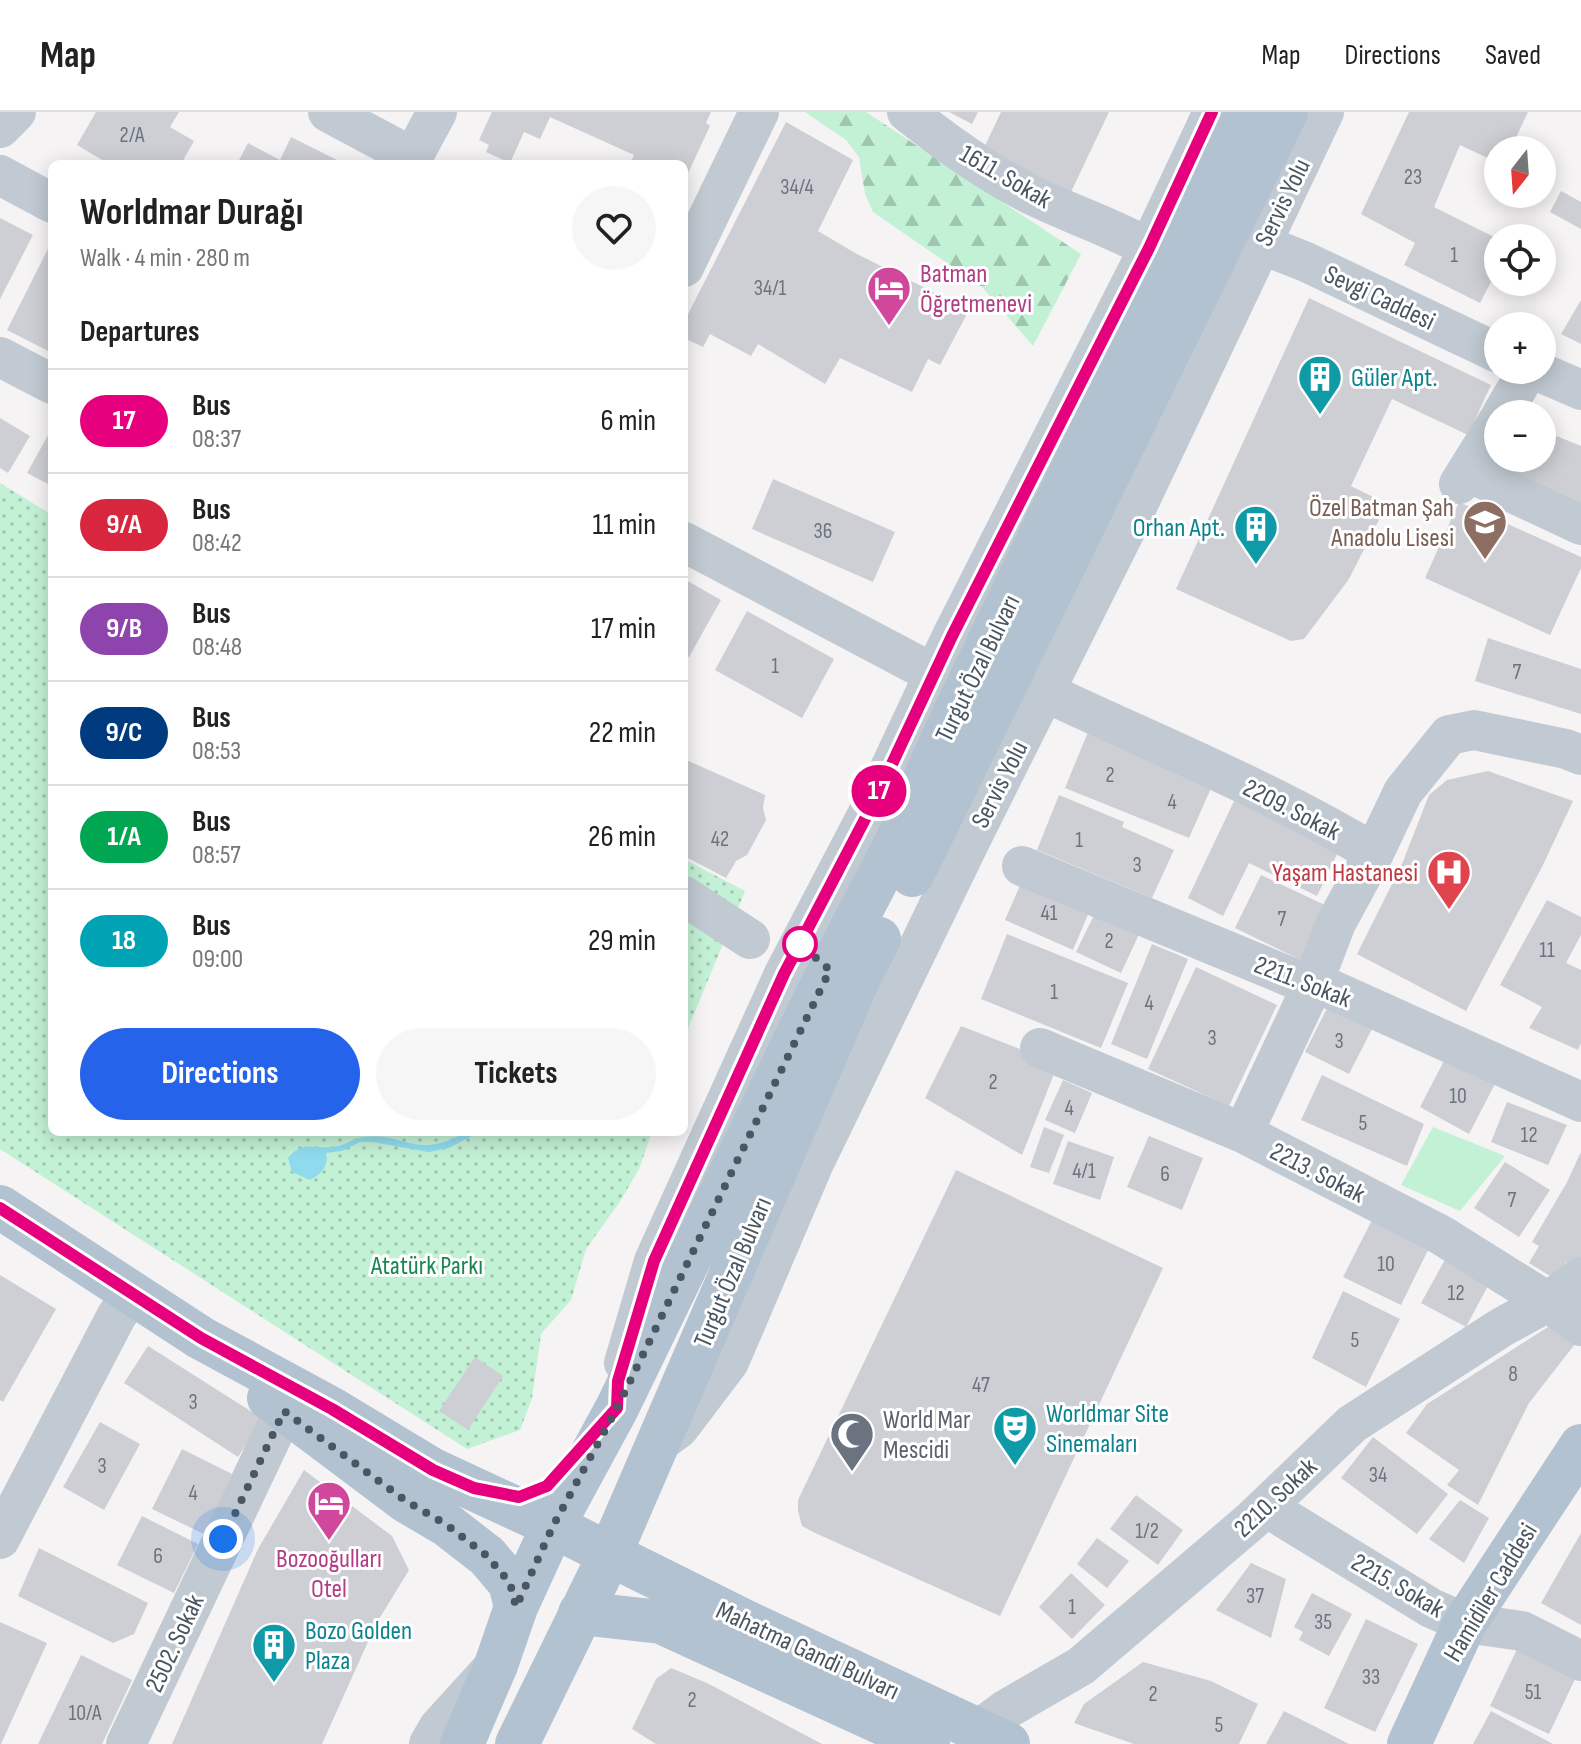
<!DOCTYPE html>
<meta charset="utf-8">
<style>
:root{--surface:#fff;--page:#f6f6f6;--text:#222;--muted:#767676;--line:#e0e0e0;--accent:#2563eb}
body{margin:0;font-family:"Sofia Sans Condensed",sans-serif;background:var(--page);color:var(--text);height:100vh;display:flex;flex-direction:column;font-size:30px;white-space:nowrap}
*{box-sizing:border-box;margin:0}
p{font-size:26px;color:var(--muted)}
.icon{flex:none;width:44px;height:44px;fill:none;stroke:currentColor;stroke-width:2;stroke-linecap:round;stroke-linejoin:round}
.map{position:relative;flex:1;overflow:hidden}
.details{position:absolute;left:48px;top:48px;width:640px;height:976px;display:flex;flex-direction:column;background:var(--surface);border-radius:12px;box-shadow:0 4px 20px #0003}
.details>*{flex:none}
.badge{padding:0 16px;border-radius:26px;font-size:28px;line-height:52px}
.needle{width:52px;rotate:197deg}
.buttons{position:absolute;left:1484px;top:24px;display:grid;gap:16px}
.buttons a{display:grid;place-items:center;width:72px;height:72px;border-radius:50%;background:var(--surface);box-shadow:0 4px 20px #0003;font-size:40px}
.you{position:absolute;width:40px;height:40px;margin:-20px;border:6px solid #fff;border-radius:50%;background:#1a73e8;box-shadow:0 0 0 12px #1a73e833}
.map>.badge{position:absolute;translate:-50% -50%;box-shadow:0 0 0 4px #fff}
h2{padding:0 32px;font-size:30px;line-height:72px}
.round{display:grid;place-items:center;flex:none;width:84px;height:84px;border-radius:42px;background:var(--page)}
.headline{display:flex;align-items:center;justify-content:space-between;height:136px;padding:0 32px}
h1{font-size:38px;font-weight:700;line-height:60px}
.action{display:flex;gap:16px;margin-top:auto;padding:16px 32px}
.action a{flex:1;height:92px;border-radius:48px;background:var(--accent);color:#fff;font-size:32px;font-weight:700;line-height:92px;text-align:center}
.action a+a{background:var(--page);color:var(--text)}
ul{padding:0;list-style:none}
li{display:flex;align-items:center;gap:24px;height:104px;padding:0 32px;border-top:2px solid var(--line)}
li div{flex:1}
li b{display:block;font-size:30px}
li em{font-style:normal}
li .badge{min-width:88px;font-weight:700;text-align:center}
header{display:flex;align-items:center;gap:48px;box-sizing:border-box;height:112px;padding:0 40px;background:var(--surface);border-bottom:2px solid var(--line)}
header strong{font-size:38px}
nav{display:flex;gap:44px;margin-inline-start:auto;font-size:28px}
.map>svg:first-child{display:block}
.forest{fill:url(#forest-firs)}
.park{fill:url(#park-dots)}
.garden{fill:#c3f1d5}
.water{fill:#90daee}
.building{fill:#cdcfd5}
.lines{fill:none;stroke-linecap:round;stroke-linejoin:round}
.minor{stroke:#c1cad2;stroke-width:40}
.major{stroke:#b3c2d1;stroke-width:44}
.line-casing{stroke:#fff;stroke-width:18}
.line{stroke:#e6007e;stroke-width:12}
.walk{stroke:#4a5661;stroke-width:8;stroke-dasharray:0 14.4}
.stop-dot{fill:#fff;stroke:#e6007e;stroke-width:4}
.labels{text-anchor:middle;stroke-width:6;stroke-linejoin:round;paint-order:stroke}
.number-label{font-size:22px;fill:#6b747e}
.street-label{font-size:26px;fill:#4a5661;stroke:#fff}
.hotel-label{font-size:26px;fill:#b23c85;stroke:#fff;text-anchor:start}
.culture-label{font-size:26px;fill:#0d838f;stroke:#fff;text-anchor:start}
.education-label{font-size:26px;fill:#785e54;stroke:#fff;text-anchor:end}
.health-label{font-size:26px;fill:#be3a42;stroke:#fff;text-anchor:end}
.park-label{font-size:26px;fill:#17864f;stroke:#fff}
.worship-label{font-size:26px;fill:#5b616d;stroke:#fff;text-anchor:start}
</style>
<header>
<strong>Map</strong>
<nav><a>Map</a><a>Directions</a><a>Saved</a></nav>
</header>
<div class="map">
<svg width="1581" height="1632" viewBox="0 0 1581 1632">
<defs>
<pattern id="forest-firs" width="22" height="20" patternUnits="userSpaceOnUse" patternTransform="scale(2)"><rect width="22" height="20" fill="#c3f1d5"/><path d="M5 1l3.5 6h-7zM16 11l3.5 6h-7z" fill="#a0c6b0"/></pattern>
<pattern id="park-dots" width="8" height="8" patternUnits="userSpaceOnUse" patternTransform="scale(2)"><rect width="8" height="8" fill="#c3f1d5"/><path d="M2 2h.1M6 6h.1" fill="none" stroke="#a0c6b0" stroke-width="1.8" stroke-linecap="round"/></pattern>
</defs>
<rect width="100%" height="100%" fill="#f5f3f3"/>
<path class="forest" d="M 805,0 L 866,0 L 1081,142 L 1033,234 L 982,175 L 873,100 L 865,82 L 859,45 L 846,28 Z"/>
<path class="park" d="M 0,371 L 52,403 L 52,1020 L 652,1020 L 639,1057 L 621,1088 L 586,1137 L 571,1188 L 541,1222 L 532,1286 L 520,1318 L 467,1337 L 0,1037 Z
M 684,747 L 745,779 L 684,926 Z"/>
<path class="garden" d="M 1433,1015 L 1505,1044 L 1460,1099 L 1401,1073 Z"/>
<path class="water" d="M 466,1020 L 479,1020 L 449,1036 L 429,1040 L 372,1030 L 360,1030 L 342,1039 L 326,1041 C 329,1055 321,1062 310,1068 L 292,1060 L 288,1046 C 302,1028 314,1037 333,1035 C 344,1034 352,1027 363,1025 C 407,1020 415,1049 466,1020 Z"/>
<path class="building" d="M 96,0 L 179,0 L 170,15 L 194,29 L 181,52 L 109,52 L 77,33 Z
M 492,0 L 711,0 L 706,11 L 710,14 L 684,70 L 684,52 L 630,52 L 634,43 L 550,5 L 540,27 L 524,20 L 510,51 L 486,40 L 489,33 L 479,28 Z
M 949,0 L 978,0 L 972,12 Z
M 1001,0 L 1109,0 L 1071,80 L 983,38 Z
M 1409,0 L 1528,0 L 1510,38 L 1498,38 L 1498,51 L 1460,33 L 1434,95 L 1498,127 L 1498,156 L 1480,191 L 1404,153 L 1415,131 L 1361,102 Z
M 786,10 L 853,48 L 818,119 L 855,141 L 969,198 L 940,253 L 928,247 L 912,280 L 840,246 L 825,272 L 758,232 L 751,244 L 710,222 L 703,235 L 684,226 L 684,210 Z
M 291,25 L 345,52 L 237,52 L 248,31 L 280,48 Z
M 1561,79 L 1581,90 L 1581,117 L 1550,100 Z
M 0,106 L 33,123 L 0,187 Z
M 52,129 L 52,241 L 7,218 Z
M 1309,186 L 1491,273 L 1468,323 L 1392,287 L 1351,374 L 1387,392 L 1349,467 L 1304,527 L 1291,529 L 1176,477 Z
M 1581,188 L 1581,232 L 1561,222 Z
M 0,306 L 30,324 L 8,361 L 0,356 Z
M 52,316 L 52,374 L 27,361 Z
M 1542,318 L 1581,334 L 1581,394 L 1492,357 L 1496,346 L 1542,346 Z
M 773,367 L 895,420 L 873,470 L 752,417 Z
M 1459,390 L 1581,445 L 1581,456 L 1550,523 L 1425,466 Z
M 684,467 L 721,488 L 689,545 L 684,543 Z
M 747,499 L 834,547 L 802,606 L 715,558 Z
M 1488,526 L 1581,557 L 1581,602 L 1475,569 Z
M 1088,620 L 1212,674 L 1189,726 L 1065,676 Z
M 684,647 L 765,683 L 763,696 L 766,708 L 747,743 L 736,749 L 726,766 L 684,744 Z
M 1488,659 L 1573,689 L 1542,755 L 1466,899 L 1357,842 L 1402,752 L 1429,683 L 1447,668 Z
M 1059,683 L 1124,710 L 1122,715 L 1174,738 L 1152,786 L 1037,738 Z
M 1234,689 L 1339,738 L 1317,784 L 1249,751 L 1223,804 L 1188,786 Z
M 1025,762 L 1093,791 L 1073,838 L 1005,808 Z
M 1261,763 L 1329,795 L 1303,849 L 1235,816 Z
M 1547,788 L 1581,805 L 1581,823 L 1566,851 L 1581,858 L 1581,931 L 1578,938 L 1529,916 L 1542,895 L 1500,873 Z
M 1098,795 L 1142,816 L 1121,861 L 1076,840 Z
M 1007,822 L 1128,871 L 1101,936 L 981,887 Z
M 1152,832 L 1188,847 L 1147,947 L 1111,932 Z
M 1196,855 L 1277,893 L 1229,994 L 1148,957 Z
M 1328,894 L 1372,917 L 1349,962 L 1305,940 Z
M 961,914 L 1058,952 L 1022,1043 L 925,986 Z
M 1446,945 L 1496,970 L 1469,1022 L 1420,995 Z
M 1322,963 L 1424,1012 L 1407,1054 L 1301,1008 Z
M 1063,968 L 1092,981 L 1075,1021 L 1045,1008 Z
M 1507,990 L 1567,1013 L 1548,1053 L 1491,1030 Z
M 1044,1015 L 1064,1023 L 1049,1061 L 1030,1055 Z
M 1149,1024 L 1203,1046 L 1182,1098 L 1127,1075 Z
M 1068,1029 L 1114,1045 L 1100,1088 L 1053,1072 Z
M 1581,1040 L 1581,1148 L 1575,1154 L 1566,1150 L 1555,1167 L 1529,1151 L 1539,1134 L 1532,1130 L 1566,1072 Z
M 1505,1050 L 1550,1078 L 1519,1125 L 1474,1096 Z
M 956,1058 L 1163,1156 L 1000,1504 L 813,1420 L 802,1414 L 798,1399 L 798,1388 Z
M 1372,1108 L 1429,1136 L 1401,1193 L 1343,1165 Z
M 1447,1144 L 1491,1168 L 1466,1215 L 1421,1191 Z
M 0,1163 L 56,1197 L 3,1290 L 0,1288 Z
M 1343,1179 L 1400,1207 L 1366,1275 L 1312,1246 Z
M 1551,1213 L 1575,1232 L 1529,1291 L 1478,1393 L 1447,1373 L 1459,1358 L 1406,1321 L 1427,1292 Z
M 148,1234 L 263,1307 L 238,1345 L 124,1271 Z
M 475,1245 L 503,1264 L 468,1318 L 439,1299 Z
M 100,1310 L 140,1332 L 104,1398 L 63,1375 Z
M 1373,1325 L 1448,1382 L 1417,1422 L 1341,1366 Z
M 182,1337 L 232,1362 L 204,1422 L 152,1397 Z
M 304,1358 L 392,1424 L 409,1458 L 376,1512 L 322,1632 L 172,1632 L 258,1437 Z
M 1136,1383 L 1183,1418 L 1158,1453 L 1110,1417 Z
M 1460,1388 L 1489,1406 L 1464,1451 L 1429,1427 Z
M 142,1404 L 198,1432 L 174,1481 L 117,1453 Z
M 1581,1421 L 1581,1513 L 1541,1491 Z
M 1097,1426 L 1129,1449 L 1107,1476 L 1077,1452 Z
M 39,1436 L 148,1491 L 134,1522 L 113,1531 L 18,1484 Z
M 1251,1451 L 1286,1467 L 1271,1526 L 1216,1498 Z
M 1071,1461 L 1105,1493 L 1072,1527 L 1039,1495 Z
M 1312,1481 L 1352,1502 L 1329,1544 L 1299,1528 L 1303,1520 L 1294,1515 Z
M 1366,1507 L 1418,1532 L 1375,1620 L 1324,1596 Z
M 0,1510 L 47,1531 L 1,1632 L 0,1632 Z
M 1518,1535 L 1577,1563 L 1549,1622 L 1490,1594 Z
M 81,1543 L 132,1568 L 102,1632 L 38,1632 Z
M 1143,1550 L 1211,1569 L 1258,1592 L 1239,1632 L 1134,1632 L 1074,1611 L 1084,1592 Z
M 671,1556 L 707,1571 L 822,1632 L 656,1632 L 632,1617 L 656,1567 Z
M 1284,1599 L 1318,1616 L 1349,1632 L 1266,1632 Z
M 1491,1599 L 1553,1632 L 1473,1632 Z"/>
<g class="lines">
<path class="minor" d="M 328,0 L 412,45
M 907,0 C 942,28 981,56 1020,77 C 1062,99 1107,113 1149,136
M 0,16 L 16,0
M 409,52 L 437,0
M 0,63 L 52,91
M 1261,132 L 1306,150 L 1498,241
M 684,155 L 759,0
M 0,245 L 52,272
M 1535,258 L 1581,278
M 1502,302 L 1528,258
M 1468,360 L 1581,413
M 1459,372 L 1498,309
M 684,430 L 934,562
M 1045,580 C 1155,632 1270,678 1374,741 L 1403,680 L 1449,623 L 1474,618 L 1566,637 L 1581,643
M 1022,754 L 1312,874 L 1330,877 L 1581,990
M 684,784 L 750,827
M 1040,936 L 1243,1021 L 1441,1123 L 1548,1190 L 1581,1214
M 1243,1021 L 1312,874 L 1336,811 L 1374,741
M 624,1251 L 654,1149 L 784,862 L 876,686 L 952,524 L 1149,136 L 1213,0
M 664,1327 L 679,1316 L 729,1250 L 814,1051 L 971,727 L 1133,403 L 1324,0
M 1266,1395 L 1431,1496 L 1465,1511 L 1522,1519 L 1581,1549
M 0,1427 L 116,1205 L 132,1181
M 978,1618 L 1005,1598 L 1081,1554 L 1252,1408 L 1352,1312 L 1502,1215 L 1548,1190 L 1581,1165
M 126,1632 L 284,1299
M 429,1632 L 439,1615 L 490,1559"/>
<path class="major" d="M 912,763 L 1286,0
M 0,1095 L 201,1226 L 332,1297 L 433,1358 L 541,1408 L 748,1511 L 1008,1632
M 269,1286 L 406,1389 L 447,1413 L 487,1444 L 510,1471 L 516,1495
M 580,1501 L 661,1510 L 928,1632
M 462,1632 L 496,1553 L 516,1495 L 553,1414 L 617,1296 L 817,883 L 894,735 L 955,600 L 1246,0
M 517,1632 L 610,1442 L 860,863 L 879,827
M 1409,1632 L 1465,1511 L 1581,1334"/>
</g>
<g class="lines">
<g class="line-casing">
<path id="line" d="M 0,1096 L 201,1226 L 332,1297 L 433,1358 L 474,1376 L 519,1385 L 547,1374 L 617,1296 L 618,1269 L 654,1149 L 784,862 L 876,686 L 952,524 L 1149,136 L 1212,0"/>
</g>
<use href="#line" class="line"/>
<path class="walk" d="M 223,1427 L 284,1299 L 406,1389 L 447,1413 L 487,1444 L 510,1471 L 516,1495 L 553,1414 L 617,1296 L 830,858 L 800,832"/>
</g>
<defs>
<g id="hotel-pin" transform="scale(2.3)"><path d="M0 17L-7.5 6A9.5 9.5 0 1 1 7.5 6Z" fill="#d1479c" stroke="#fff"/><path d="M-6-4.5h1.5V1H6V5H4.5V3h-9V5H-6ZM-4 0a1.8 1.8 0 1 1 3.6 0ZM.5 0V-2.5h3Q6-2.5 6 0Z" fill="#fff"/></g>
<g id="building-pin" transform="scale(2.3)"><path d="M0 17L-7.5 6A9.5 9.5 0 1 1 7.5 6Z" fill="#0f9aa8" stroke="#fff"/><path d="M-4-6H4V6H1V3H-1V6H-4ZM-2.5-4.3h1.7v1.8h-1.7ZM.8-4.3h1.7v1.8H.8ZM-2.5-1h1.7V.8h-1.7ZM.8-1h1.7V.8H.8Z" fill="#fff"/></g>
<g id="school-pin" transform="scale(2.3)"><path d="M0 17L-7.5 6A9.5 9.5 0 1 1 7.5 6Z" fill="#8d6e63" stroke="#fff"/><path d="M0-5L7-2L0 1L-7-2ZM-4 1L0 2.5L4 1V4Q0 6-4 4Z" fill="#fff"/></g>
<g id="hospital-pin" transform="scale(2.3)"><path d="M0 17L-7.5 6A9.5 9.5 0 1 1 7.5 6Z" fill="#e0444e" stroke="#fff"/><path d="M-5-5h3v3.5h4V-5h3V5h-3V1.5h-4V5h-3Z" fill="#fff"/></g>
<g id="theatre-pin" transform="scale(2.3)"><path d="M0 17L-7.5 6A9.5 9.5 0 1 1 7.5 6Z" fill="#0f9aa8" stroke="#fff"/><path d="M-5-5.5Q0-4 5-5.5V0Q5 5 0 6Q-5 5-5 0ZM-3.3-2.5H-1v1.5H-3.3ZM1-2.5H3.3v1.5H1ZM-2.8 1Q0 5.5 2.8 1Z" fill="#fff"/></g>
<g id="mosque-pin" transform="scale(2.3)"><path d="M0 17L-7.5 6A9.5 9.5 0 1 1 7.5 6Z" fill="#6b7280" stroke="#fff"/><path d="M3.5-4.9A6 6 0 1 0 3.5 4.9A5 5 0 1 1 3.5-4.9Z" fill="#fff"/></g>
</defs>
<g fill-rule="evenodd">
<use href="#hotel-pin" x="889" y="176"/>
<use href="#building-pin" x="1320" y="265"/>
<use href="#school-pin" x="1485" y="410"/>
<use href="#building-pin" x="1256" y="415"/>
<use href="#hospital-pin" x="1449" y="760"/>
<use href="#theatre-pin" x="1015" y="1316"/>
<use href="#mosque-pin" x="852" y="1322"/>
<use href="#hotel-pin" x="329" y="1391"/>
<use href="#building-pin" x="274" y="1533"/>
</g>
<circle class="stop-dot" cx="800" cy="832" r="16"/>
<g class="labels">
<g class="number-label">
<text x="132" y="30">2/A</text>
<text x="1413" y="72">23</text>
<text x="797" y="82">34/4</text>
<text x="1454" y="150">1</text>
<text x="770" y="183">34/1</text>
<text x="823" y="426">36</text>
<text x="775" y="561">1</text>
<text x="1517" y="567">7</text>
<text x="1110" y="670">2</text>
<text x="1172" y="697">4</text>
<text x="720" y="734">42</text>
<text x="1079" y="735">1</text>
<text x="1137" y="760">3</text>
<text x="1049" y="808">41</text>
<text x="1282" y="814">7</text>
<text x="1109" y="836">2</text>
<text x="1547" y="845">11</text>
<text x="1054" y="887">1</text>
<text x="1149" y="898">4</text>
<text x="1212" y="933">3</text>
<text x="1339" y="936">3</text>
<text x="993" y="977">2</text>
<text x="1458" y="991">10</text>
<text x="1069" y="1003">4</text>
<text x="1363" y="1018">5</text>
<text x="1529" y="1030">12</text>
<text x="1084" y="1066">4/1</text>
<text x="1165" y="1069">6</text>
<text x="1512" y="1095">7</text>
<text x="1386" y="1159">10</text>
<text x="1456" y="1188">12</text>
<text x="1355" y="1235">5</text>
<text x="1513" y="1269">8</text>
<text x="981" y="1280">47</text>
<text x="193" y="1297">3</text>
<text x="102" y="1361">3</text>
<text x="1378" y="1370">34</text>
<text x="193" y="1388">4</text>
<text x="1147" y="1426">1/2</text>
<text x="158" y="1451">6</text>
<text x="1255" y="1491">37</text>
<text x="1072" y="1502">1</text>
<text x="1323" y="1517">35</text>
<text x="1371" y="1572">33</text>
<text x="1533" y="1587">51</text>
<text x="1153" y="1589">2</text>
<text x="692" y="1595">2</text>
<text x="85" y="1608">10/A</text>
<text x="1219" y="1620">5</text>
</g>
<g class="street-label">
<text transform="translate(1006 64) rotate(30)" y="9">1611. Sokak</text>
<text transform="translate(1282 90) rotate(-64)" y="9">Servis Yolu</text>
<text transform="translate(1380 185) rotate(25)" y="9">Sevgi Caddesi</text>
<text transform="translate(977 556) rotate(-64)" y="9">Turgut Özal Bulvarı</text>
<text transform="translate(999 672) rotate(-63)" y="9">Servis Yolu</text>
<text transform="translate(1292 697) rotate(27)" y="9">2209. Sokak</text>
<text transform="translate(1303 869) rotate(21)" y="9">2211. Sokak</text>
<text transform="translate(1318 1060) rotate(27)" y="9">2213. Sokak</text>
<text transform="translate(732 1160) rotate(-67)" y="9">Turgut Özal Bulvarı</text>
<text transform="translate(1275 1385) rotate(-43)" y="9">2210. Sokak</text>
<text transform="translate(1398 1473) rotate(30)" y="9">2215. Sokak</text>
<text transform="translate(1490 1480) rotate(-59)" y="9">Hamidiler Caddesi</text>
<text transform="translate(174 1531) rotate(-65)" y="9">2502. Sokak</text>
<text transform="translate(808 1538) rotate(25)" y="9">Mahatma Gandi Bulvarı</text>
</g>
<g class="hotel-label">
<text x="920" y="170">Batman<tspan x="920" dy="30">Öğretmenevi</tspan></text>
<text x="329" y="1455" text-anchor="middle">Bozooğulları<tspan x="329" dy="30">Otel</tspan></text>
</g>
<g class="culture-label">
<text x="1351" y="274">Güler Apt.</text>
<text x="1225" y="424" text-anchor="end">Orhan Apt.</text>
<text x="1046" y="1310">Worldmar Site<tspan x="1046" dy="30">Sinemaları</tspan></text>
<text x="305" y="1527">Bozo Golden<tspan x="305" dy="30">Plaza</tspan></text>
</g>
<g class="education-label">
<text x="1454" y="404">Özel Batman Şah<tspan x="1454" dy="30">Anadolu Lisesi</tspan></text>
</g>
<g class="health-label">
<text x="1418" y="769">Yaşam Hastanesi</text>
</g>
<g class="park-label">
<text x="427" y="1162">Atatürk Parkı</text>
</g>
<g class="worship-label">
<text x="883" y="1316">World Mar<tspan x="883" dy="30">Mescidi</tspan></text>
</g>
</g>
</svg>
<div class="buttons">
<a><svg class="needle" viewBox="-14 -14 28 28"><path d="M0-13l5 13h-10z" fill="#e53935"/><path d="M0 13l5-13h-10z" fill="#767676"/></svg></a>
<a><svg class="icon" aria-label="locate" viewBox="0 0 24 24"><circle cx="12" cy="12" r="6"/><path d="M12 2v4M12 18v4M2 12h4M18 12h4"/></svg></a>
<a>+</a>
<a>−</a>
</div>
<div class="you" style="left:223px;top:1427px"></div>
<b class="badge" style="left:879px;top:679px;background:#e6007e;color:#fff">17</b>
<section class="details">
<div class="headline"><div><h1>Worldmar Durağı</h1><p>Walk · 4 min · 280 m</p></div><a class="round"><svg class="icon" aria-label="heart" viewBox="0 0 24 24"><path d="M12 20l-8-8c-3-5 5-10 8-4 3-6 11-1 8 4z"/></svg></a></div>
<h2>Departures</h2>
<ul>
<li><span class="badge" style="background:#e6007e;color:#fff">17</span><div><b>Bus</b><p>08:37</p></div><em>6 min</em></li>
<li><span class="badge" style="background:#d7263d;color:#fff">9/A</span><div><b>Bus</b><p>08:42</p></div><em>11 min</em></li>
<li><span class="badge" style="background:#8e44ad;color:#fff">9/B</span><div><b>Bus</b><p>08:48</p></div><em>17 min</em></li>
<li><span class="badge" style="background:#003b80;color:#fff">9/C</span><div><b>Bus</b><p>08:53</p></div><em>22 min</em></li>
<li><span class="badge" style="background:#00a651;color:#fff">1/A</span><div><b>Bus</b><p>08:57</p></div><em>26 min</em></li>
<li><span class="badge" style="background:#00a3b4;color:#fff">18</span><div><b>Bus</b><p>09:00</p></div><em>29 min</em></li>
</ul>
<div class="action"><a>Directions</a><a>Tickets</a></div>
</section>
</div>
